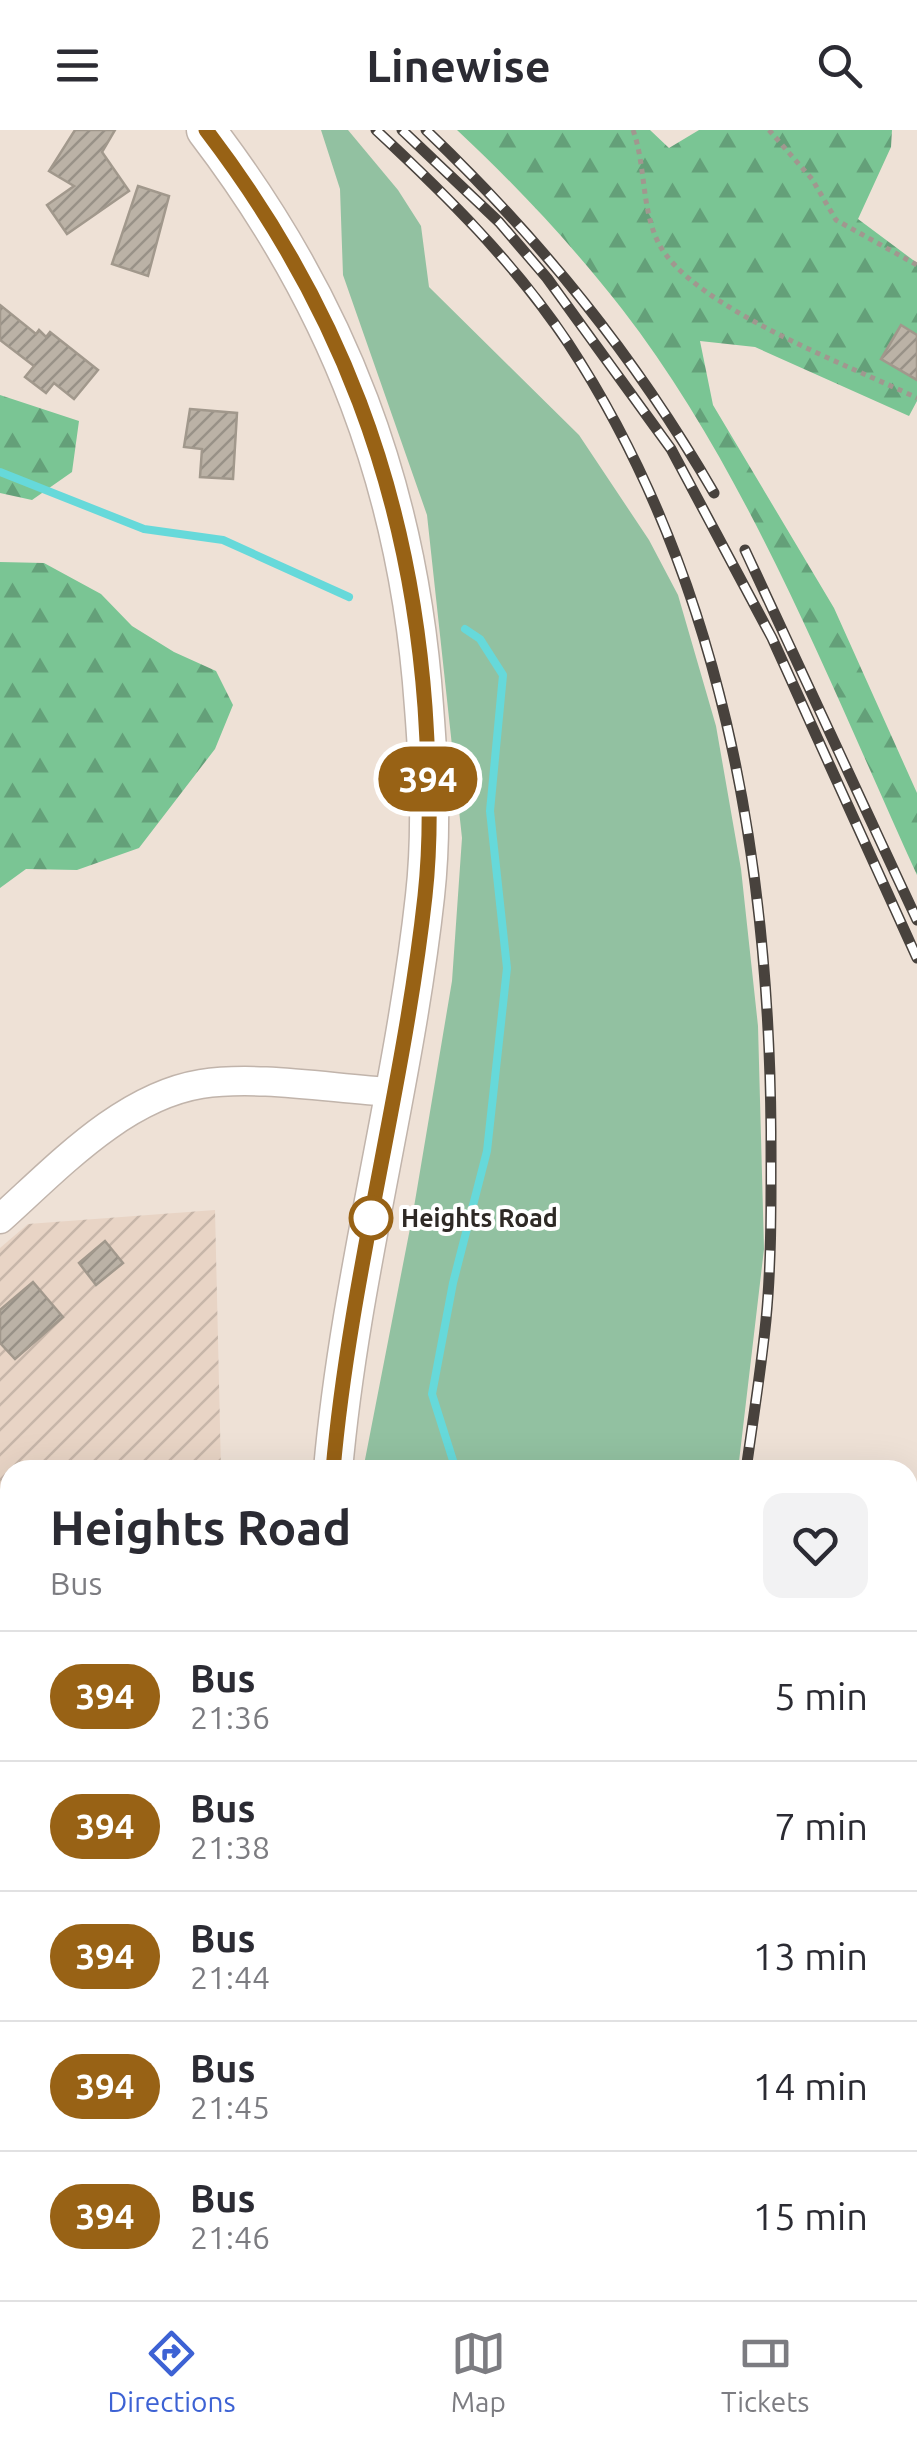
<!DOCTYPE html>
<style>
:root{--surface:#fff;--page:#f2f2f3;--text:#2b2b33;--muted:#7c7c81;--line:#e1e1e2;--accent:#3d62d4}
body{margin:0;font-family:Ubuntu,sans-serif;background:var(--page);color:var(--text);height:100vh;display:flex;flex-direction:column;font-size:38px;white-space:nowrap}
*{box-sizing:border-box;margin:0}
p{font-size:32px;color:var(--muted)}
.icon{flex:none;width:55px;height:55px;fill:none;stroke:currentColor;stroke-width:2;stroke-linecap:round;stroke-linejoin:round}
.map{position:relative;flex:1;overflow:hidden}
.details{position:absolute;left:0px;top:1330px;width:918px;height:840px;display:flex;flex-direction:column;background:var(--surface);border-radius:30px 30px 0 0;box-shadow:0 10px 40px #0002}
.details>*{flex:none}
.badge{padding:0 20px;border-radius:32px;font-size:35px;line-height:65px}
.map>.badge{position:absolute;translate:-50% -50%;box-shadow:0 0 0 5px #fff}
.round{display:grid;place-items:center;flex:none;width:105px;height:105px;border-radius:20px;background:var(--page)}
.head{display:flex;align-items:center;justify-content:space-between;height:170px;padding:0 50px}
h1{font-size:48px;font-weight:700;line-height:75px}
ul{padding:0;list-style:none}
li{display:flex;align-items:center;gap:30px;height:130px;padding:0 50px;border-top:2px solid var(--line)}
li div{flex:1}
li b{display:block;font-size:38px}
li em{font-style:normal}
li .badge{min-width:110px;font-weight:700;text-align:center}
header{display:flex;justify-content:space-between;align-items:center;height:130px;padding:0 50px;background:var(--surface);font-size:45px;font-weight:700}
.tabs{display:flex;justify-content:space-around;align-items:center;height:140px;border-top:2px solid var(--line);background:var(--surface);font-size:28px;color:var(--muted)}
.tabs a{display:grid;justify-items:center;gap:5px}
.tabs .current{color:var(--accent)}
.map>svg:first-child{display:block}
.industrial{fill:url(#industrial-furrows)}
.grass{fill:#92c1a1}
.forest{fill:url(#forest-firs)}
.cemetery{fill:url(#cemetery-stones)}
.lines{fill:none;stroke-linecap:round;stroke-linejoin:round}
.stream{stroke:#66d9da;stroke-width:8}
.building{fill:url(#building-hatch);stroke:#a1988c;stroke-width:2.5}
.tertiary-casing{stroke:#c1b4ab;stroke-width:31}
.trunk-casing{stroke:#c1b4ab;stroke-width:41}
.path{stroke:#a1978f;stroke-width:5;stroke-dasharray:5 5;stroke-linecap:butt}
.tertiary{stroke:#fff;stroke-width:28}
.trunk{stroke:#fff;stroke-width:38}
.rail-casing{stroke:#48423d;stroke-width:11}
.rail{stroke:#fff;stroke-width:8;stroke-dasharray:22;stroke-linecap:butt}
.line-casing{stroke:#fff;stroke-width:22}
.line{stroke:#986215;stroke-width:15}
.stop-dot{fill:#fff;stroke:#986215;stroke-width:5}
.labels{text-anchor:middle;stroke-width:8;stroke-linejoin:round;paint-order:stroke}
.stop-label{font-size:25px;font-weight:bold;fill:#2e2925;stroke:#fff;text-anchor:start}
</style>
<header><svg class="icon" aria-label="menu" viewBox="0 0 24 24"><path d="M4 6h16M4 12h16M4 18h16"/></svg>Linewise<svg class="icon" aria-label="search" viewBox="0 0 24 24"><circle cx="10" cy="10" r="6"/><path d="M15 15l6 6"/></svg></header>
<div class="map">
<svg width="917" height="2170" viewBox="0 0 917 2170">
<defs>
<pattern id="industrial-furrows" width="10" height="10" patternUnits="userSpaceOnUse" patternTransform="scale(2.5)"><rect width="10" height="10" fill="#e8d4c5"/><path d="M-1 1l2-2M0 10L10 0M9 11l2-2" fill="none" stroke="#c7b6a9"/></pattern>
<pattern id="forest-firs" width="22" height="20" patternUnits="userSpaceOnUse" patternTransform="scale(2.5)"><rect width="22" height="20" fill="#7ac594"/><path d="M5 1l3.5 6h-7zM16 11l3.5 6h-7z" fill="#64a079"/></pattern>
<pattern id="cemetery-stones" width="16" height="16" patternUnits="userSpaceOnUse" patternTransform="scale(2.5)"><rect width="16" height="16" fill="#92c1a1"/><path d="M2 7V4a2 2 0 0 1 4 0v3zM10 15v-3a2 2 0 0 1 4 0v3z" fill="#789d83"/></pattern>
<pattern id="building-hatch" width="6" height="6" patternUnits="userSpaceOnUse" patternTransform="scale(2.5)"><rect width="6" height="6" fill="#bbb2a6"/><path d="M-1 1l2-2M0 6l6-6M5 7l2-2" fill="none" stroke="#989187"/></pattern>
</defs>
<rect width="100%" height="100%" fill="#eee1d6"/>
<path class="industrial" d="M 215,1080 L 221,1340 L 10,1340 L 10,1790 L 0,1787 L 0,1118 L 28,1094 Z"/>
<path class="grass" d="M 321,0 L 348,0 L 398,60 L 421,96 L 429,157 L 579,305 L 649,410 L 678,465 L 716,596 L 741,739 L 758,896 L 764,1119 L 738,1340 L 363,1340 L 413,1083 L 452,851 L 462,708 L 427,385 L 343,145 L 340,59 Z
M 908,1389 L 917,1391 L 917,1592 L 908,1597 Z
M 535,2160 L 668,2160 L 672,2170 L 539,2170 Z"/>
<path class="forest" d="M 457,0 L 650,0 L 669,18 L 699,0 L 892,0 L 891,17 L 858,89 L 917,133 L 917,271 L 909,286 L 755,217 L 700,211 L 713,275 L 834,478 L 917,663 L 917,745 C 831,557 749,343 622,179 C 572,115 516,55 457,0 Z
M 0,265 L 79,291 L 72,342 L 32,370 L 0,363 Z
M 0,432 L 44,433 L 101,464 L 132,496 L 174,522 L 216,541 L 233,575 L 215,619 L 139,718 L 77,740 L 26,739 L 0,758 Z"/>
<path class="cemetery" d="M 0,1787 L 10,1790 L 10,2160 L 388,2160 L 380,2170 L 0,2170 Z"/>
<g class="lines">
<path class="stream" d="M 0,342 L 144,399 L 223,410 L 349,467
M 456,1340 L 432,1264 L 453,1153 L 487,1021 L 507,838 L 490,681 L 503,545 L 480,509 L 465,499
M 908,1420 L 917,1427"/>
</g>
<path class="building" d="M 75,0 L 115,0 L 102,22 L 129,61 L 67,104 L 47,75 L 74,56 L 49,41 Z
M 138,56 L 169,66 L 148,146 L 112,134 Z
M 0,175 L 36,204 L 39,200 L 46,207 L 50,202 L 98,240 L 74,269 L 54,253 L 46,263 L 25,247 L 34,236 L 0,210 Z
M 901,195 L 917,205 L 917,250 L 881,229 Z
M 190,279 L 237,283 L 233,349 L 200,347 L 202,319 L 184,317 Z
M 105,1111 L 123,1133 L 96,1155 L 79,1133 Z
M 33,1152 L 63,1187 L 15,1229 L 0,1213 L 0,1180 Z"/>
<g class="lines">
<g class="tertiary-casing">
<path id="tertiary" d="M 0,1089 C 57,1038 122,967 201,954 C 258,945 334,959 392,962"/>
</g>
<g class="trunk-casing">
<path id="trunk" d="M 206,0 C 339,174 409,359 424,577 C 429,640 432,703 425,766 C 404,958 350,1147 333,1340
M 491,2160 L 497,2170"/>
</g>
<path class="path" d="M 633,0 C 646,36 641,77 658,112 C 690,177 851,236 917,268
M 769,0 L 812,49 L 836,90 L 917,135"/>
<use href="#tertiary" class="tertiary"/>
<use href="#trunk" class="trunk"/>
<g class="rail-casing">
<path id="rail" d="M 376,0 C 447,66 514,132 568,213 C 721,446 769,727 771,1001 C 771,1064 772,1127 766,1190 C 761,1240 753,1290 746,1340
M 402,0 L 499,92 L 547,148 L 671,319 L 772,508 L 917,828
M 426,0 C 541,110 634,225 714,363
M 745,420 L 917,790
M 908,1606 L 917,1602
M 427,2170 L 434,2160"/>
</g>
<use href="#rail" class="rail"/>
</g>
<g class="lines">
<g class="line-casing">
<path id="line" d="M 206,0 C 339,174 409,359 425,577 C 429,640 432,703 425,766 C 404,958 350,1147 333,1340"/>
</g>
<use href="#line" class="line"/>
</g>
<circle class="stop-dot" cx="371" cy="1088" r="20"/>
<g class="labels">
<g class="stop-label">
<text x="401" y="1097">Heights Road</text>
</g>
</g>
</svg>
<b class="badge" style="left:428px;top:649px;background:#986215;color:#fff">394</b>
<section class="details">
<div class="head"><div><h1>Heights Road</h1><p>Bus</p></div><a class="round"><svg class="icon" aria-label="heart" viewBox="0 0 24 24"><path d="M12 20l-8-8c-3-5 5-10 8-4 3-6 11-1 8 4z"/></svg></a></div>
<ul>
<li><span class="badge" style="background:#986215;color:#fff">394</span><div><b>Bus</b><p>21:36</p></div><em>5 min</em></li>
<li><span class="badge" style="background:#986215;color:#fff">394</span><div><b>Bus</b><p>21:38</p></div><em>7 min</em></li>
<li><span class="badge" style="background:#986215;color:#fff">394</span><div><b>Bus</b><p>21:44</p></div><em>13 min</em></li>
<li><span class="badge" style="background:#986215;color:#fff">394</span><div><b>Bus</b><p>21:45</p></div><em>14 min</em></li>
<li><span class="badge" style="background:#986215;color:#fff">394</span><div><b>Bus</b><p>21:46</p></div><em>15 min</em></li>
</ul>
</section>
</div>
<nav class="tabs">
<a class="current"><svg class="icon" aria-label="directions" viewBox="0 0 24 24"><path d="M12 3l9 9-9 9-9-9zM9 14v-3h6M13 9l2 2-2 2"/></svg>Directions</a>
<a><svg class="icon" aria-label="map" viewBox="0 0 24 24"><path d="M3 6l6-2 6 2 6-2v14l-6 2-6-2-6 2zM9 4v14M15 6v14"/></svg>Map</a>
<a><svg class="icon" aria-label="tickets" viewBox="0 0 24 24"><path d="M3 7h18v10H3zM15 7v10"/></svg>Tickets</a>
</nav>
